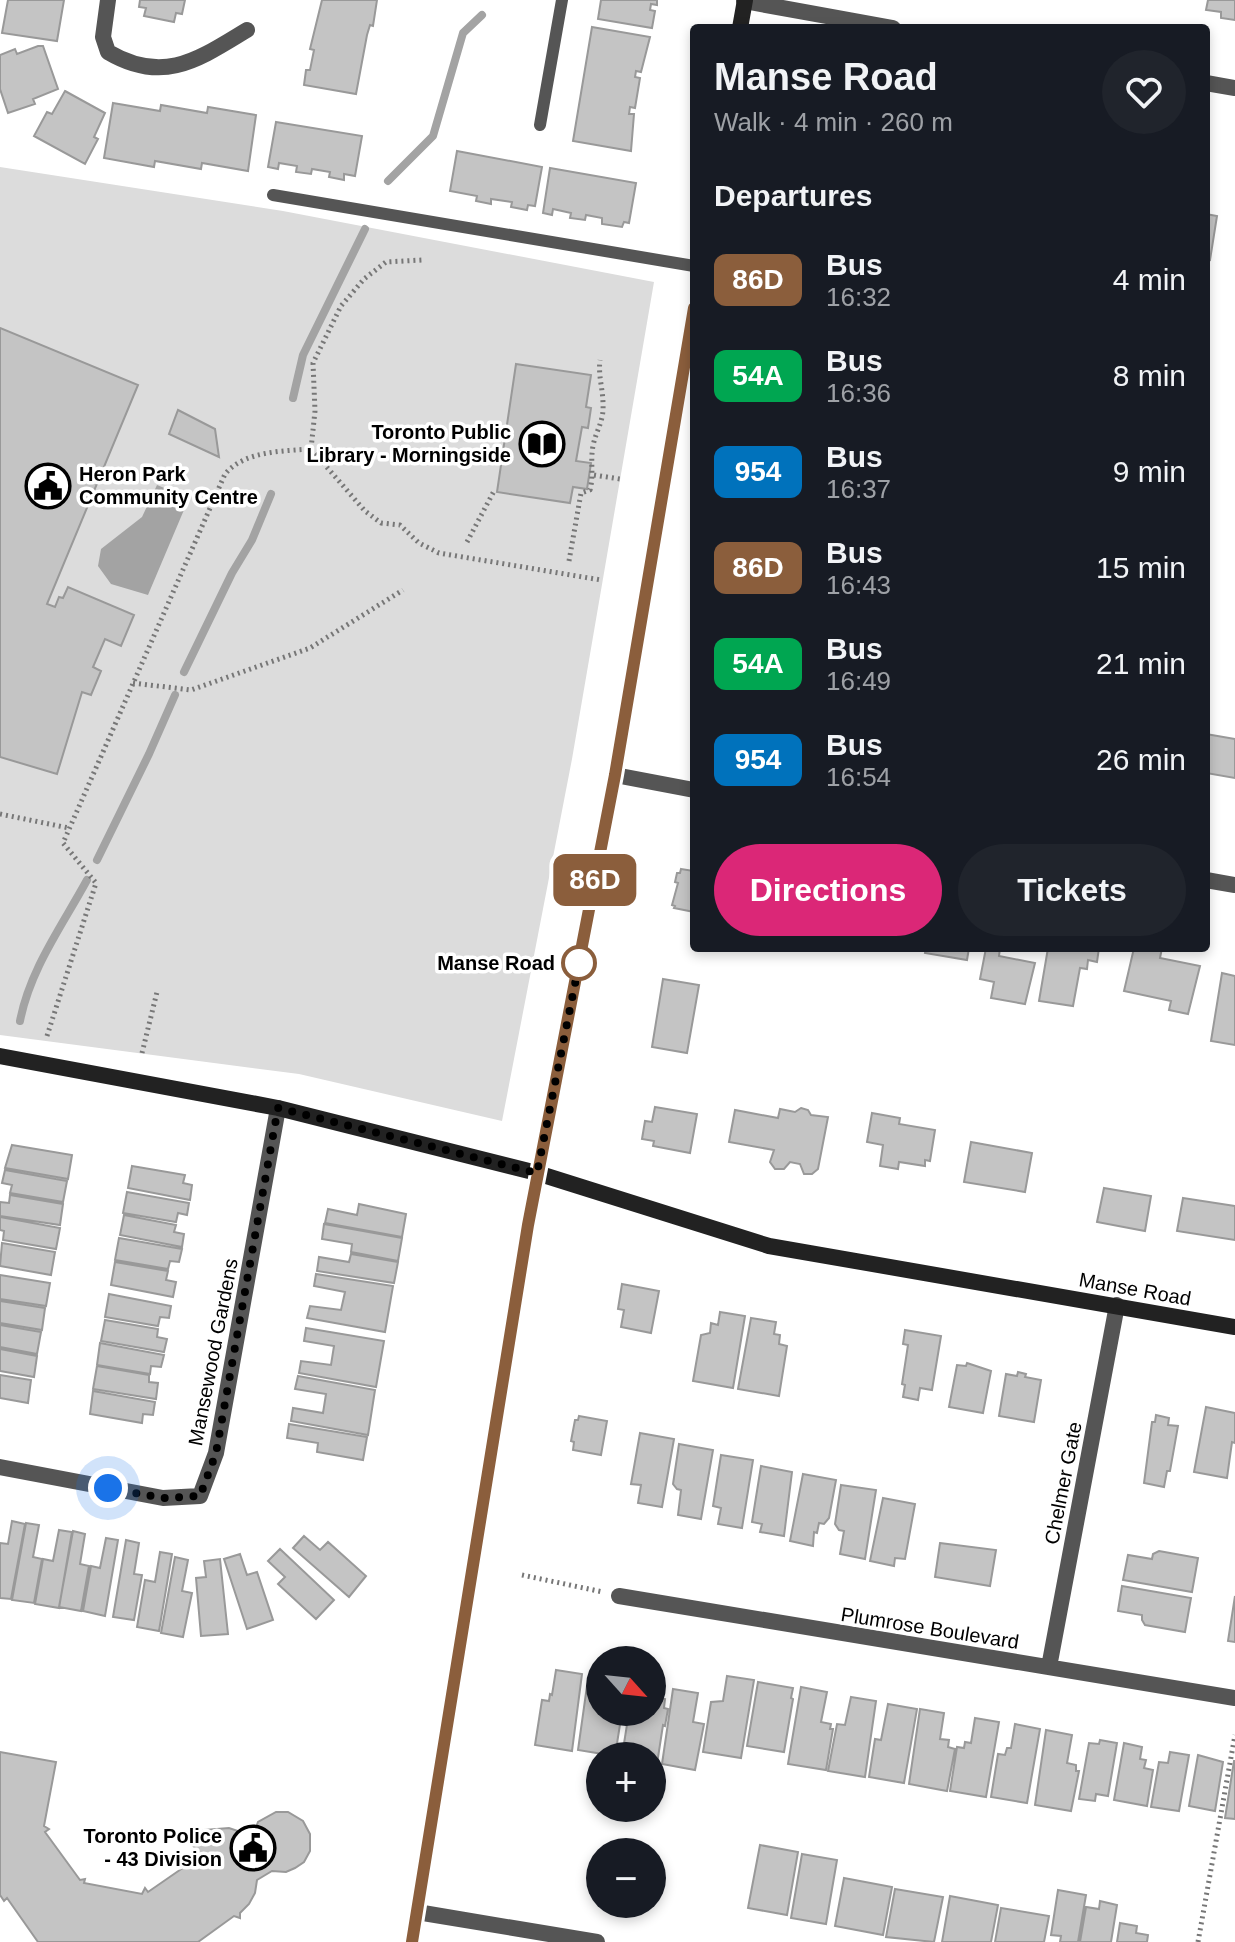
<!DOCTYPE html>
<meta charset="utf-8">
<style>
:root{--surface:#171b24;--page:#20242c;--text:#f1f3f6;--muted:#9ea1a6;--accent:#db2777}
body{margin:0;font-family:Helvetica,sans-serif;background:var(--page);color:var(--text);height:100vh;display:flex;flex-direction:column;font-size:30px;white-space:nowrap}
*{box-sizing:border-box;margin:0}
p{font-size:26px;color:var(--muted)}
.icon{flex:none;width:44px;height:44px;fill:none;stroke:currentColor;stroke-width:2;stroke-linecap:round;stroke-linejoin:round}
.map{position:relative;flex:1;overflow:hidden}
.side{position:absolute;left:690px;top:24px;width:520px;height:928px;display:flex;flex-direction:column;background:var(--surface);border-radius:8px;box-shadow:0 4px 12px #0003}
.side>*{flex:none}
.badge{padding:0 16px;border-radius:12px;font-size:28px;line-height:52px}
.needle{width:52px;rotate:117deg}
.controls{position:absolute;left:586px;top:1646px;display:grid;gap:16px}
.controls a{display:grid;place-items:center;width:80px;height:80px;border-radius:50%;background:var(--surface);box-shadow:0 4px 12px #0003;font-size:40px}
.you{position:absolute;width:40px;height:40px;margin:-20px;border:6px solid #fff;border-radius:50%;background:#1a73e8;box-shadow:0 0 0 12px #1a73e833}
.map>.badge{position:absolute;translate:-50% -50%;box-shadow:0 0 0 4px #fff}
h2{padding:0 24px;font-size:30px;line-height:72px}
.round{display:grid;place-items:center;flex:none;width:84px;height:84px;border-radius:42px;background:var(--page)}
.headline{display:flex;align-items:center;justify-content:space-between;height:136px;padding:0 24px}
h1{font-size:38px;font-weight:700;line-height:60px}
.primary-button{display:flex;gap:16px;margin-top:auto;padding:16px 24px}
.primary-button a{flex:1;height:92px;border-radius:48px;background:var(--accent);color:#fff;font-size:32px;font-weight:700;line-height:92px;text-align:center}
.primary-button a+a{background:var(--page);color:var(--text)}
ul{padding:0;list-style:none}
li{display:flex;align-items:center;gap:24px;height:96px;padding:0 24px}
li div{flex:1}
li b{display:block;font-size:30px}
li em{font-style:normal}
li .badge{min-width:88px;font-weight:700;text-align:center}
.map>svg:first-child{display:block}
.green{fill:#dcdcdc}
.water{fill:#a3a3a3}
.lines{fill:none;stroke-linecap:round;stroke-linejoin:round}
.stream{stroke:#a3a3a3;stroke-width:8}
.building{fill:#c4c4c4;stroke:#999;stroke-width:2}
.path{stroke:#777;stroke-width:5;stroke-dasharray:2 4;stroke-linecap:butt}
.lane{stroke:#555;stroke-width:12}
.street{stroke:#555;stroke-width:16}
.secondary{stroke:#222;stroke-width:16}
.line-casing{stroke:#fff;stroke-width:18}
.line{stroke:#8b5e3c;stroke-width:12}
.walk{stroke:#000;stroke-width:8;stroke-dasharray:0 14.4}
.stop-dot{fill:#fff;stroke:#8b5e3c;stroke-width:4}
.labels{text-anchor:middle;stroke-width:7;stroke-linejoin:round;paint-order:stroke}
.poi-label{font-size:20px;font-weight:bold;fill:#000;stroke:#fff;text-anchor:end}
.stop-label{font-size:20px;font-weight:bold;fill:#000;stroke:#fff;text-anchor:end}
.street-label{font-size:20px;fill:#000;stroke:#fff}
</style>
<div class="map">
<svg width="1235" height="1942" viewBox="0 0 1235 1942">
<rect width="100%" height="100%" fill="#fff"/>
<path class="green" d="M 0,167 L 283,211 L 654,282 L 572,759 L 502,1121 L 299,1074 L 0,1035 Z"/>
<path class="water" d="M 157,485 L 189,498 L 148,595 L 111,584 L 98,566 L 101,549 L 142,517 Z"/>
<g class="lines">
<path class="stream" d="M 388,181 L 433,136 L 463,33 L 482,15
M 293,398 L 303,355 L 365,229
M 184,672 L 232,573 L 252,540 L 271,494
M 97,860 L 149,754 L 175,695
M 20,1021 C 30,969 62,926 87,880"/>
</g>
<path class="building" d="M 8,0 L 64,0 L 57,41 L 2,33 Z
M 140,0 L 185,0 L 182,14 L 176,13 L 174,22 L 144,16 L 146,8 L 139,7 Z
M 322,0 L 377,0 L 373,26 L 370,25 L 367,35 L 356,94 L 304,85 L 306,70 L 310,70 L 314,50 L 310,49 Z
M 601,0 L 657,0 L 657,5 L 651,4 L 650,10 L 655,11 L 652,28 L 598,19 Z
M 1208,0 L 1235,0 L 1235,20 L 1221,18 L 1221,12 L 1206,10 Z
M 592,27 L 650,37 L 641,72 L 636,71 L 635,77 L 640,78 L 635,108 L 630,107 L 629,114 L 634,114 L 631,151 L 573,141 Z
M 38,46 L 43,46 L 58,89 L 33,99 L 35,104 L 8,113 L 0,89 L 0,55 L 15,49 L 17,54 Z
M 65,91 L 105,113 L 94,137 L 98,139 L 85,164 L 34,136 L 47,112 L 52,114 Z
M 113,103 L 160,111 L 161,105 L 207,113 L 208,107 L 256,115 L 248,171 L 202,163 L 201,169 L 155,161 L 154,167 L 104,158 Z
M 276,122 L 362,136 L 355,176 L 344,174 L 344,180 L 329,177 L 330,172 L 312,169 L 311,174 L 296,172 L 297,166 L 279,163 L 278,169 L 268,167 Z
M 457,151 L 542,167 L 535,206 L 528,205 L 527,210 L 511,207 L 512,202 L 491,199 L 491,204 L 476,201 L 477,196 L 450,191 Z
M 550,168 L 636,183 L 629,223 L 624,222 L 622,227 L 602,224 L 602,218 L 586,215 L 585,220 L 570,218 L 571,213 L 553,209 L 552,215 L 543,213 Z
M 1206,214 L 1217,216 L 1210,260 L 1206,259 Z
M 0,328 L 138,385 L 47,604 L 55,607 L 59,597 L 63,598 L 68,587 L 134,615 L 121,646 L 105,639 L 93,667 L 101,671 L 91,695 L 82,692 L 57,774 L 0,757 Z
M 516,364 L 591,375 L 586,407 L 591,408 L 588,428 L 582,427 L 576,461 L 591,463 L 587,489 L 573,487 L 570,503 L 497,492 Z
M 178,410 L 215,429 L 219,457 L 169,434 Z
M 1206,734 L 1235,739 L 1235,778 L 1206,773 Z
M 681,869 L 694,871 L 694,912 L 674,908 L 675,906 L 672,905 L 678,883 L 675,882 L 677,873 L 680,873 Z
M 926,948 L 969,948 L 967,960 L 925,953 Z
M 986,948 L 1000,948 L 999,956 L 1035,963 L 1025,1004 L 991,998 L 994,982 L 980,979 Z
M 1048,948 L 1099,948 L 1097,962 L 1088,960 L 1087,969 L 1080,968 L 1073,1006 L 1039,1001 Z
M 1134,948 L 1162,948 L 1160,958 L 1200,966 L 1188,1014 L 1169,1010 L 1171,1001 L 1124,991 Z
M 1222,973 L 1235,976 L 1235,1045 L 1211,1041 Z
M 663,979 L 699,985 L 687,1053 L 652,1047 Z
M 655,1107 L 697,1114 L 690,1153 L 653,1146 L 654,1141 L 642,1139 L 645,1121 L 652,1122 Z
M 801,1108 L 808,1110 L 811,1115 L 828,1117 L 818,1169 L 812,1174 L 804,1174 L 800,1164 L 790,1162 L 784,1169 L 775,1169 L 770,1162 L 774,1150 L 729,1142 L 735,1110 L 778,1118 L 780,1109 L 795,1112 Z
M 872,1113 L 900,1118 L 899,1124 L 935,1130 L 930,1161 L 925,1160 L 925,1166 L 899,1162 L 898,1169 L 880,1166 L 883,1145 L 867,1142 Z
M 971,1142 L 1032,1153 L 1025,1192 L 964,1182 Z
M 12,1145 L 72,1155 L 68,1179 L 5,1168 Z
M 132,1166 L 185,1175 L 183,1183 L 192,1185 L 190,1200 L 128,1188 Z
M 5,1170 L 67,1181 L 63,1202 L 10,1193 L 12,1185 L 2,1183 Z
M 1104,1188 L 1151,1196 L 1145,1231 L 1097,1222 Z
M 127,1192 L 189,1203 L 187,1215 L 178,1213 L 176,1222 L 123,1213 Z
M 10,1195 L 63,1204 L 60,1225 L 0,1216 L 0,1202 L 9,1203 Z
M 1183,1198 L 1235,1206 L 1235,1240 L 1177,1231 Z
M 359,1204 L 406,1214 L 402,1237 L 325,1223 L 328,1209 L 357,1215 Z
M 124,1215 L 176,1225 L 174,1232 L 184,1234 L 182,1247 L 120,1235 Z
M 0,1217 L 60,1228 L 56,1249 L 3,1240 L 4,1231 L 0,1230 Z
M 324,1224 L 402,1238 L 398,1261 L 351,1252 L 352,1244 L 322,1239 Z
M 119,1238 L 182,1249 L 179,1262 L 170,1261 L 168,1269 L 115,1260 Z
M 2,1243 L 55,1252 L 51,1275 L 0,1266 Z
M 351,1254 L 398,1262 L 394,1283 L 317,1271 L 319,1257 L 349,1262 Z
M 115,1262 L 168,1271 L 166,1280 L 176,1282 L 173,1297 L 111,1285 Z
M 316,1274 L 393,1286 L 385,1332 L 307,1318 L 310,1306 L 341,1310 L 345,1292 L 314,1286 Z
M 0,1275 L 50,1283 L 46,1306 L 0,1299 Z
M 622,1284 L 659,1291 L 651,1333 L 621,1327 L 624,1310 L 618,1309 Z
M 109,1294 L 171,1306 L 169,1318 L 160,1317 L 158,1326 L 105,1317 Z
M 0,1301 L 45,1308 L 42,1330 L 0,1323 Z
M 720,1312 L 745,1316 L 733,1388 L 693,1381 L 701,1335 L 710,1333 L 711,1323 L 718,1325 Z
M 751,1318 L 776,1322 L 774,1334 L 780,1335 L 779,1344 L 787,1346 L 779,1396 L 738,1389 Z
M 105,1320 L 158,1329 L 157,1337 L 167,1339 L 164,1352 L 101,1341 Z
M 0,1325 L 41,1332 L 37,1354 L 0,1347 Z
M 306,1328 L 384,1341 L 376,1387 L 299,1373 L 301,1361 L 331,1365 L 334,1346 L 304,1341 Z
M 905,1330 L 941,1336 L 932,1390 L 920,1388 L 918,1400 L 903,1397 L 905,1385 L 902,1384 L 908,1345 L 903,1344 Z
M 100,1343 L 164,1355 L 161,1367 L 151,1366 L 150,1374 L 97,1365 Z
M 0,1349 L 37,1356 L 34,1377 L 0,1371 Z
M 967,1363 L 991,1371 L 983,1413 L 949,1407 L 957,1365 L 966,1366 Z
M 97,1366 L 149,1375 L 149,1382 L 158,1383 L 156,1399 L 93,1389 Z
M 1018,1372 L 1026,1374 L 1025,1377 L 1041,1380 L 1034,1422 L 999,1416 L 1006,1374 L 1017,1376 Z
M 0,1375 L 31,1380 L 28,1403 L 0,1398 Z
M 298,1376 L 375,1390 L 368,1435 L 291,1421 L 293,1408 L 323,1413 L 326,1394 L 295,1389 Z
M 93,1391 L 155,1402 L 153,1415 L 143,1414 L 142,1423 L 90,1414 Z
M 1206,1407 L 1235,1413 L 1235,1443 L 1232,1442 L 1227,1478 L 1194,1472 Z
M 1156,1415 L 1169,1418 L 1168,1425 L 1178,1426 L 1170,1471 L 1167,1471 L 1164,1487 L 1144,1483 L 1152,1422 L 1155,1422 Z
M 579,1416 L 607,1421 L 601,1455 L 573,1450 L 574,1442 L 571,1441 L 575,1420 L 578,1420 Z
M 289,1424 L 367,1437 L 363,1460 L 317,1452 L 318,1443 L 287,1438 Z
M 640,1433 L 674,1439 L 662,1507 L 638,1503 L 641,1485 L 631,1484 Z
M 679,1444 L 713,1450 L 701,1519 L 678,1515 L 681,1490 L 677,1489 L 673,1484 Z
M 721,1455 L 753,1460 L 742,1528 L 718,1524 L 721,1508 L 713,1506 Z
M 761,1466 L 792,1472 L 784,1536 L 760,1532 L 762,1524 L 752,1522 Z
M 803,1474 L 836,1480 L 829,1518 L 824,1524 L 819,1523 L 817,1533 L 814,1532 L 813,1546 L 790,1541 Z
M 841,1485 L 876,1490 L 865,1559 L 840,1554 L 844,1531 L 839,1530 L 835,1524 Z
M 883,1498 L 915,1504 L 905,1559 L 895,1558 L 894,1566 L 870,1561 Z
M 12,1521 L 25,1524 L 11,1599 L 0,1598 L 0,1543 L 8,1544 Z
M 26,1523 L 39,1525 L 33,1557 L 42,1559 L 34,1603 L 12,1600 Z
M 59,1530 L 72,1532 L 59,1608 L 35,1604 L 43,1559 L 53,1561 Z
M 73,1531 L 85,1534 L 80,1564 L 89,1566 L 81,1611 L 59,1607 Z
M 304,1536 L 320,1550 L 328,1542 L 366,1576 L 349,1597 L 293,1548 Z
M 106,1538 L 118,1540 L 105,1616 L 83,1611 L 91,1566 L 100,1568 Z
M 126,1540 L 139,1543 L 134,1574 L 142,1575 L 134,1620 L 113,1617 Z
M 940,1543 L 996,1550 L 990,1586 L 935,1577 Z
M 280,1549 L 334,1600 L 316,1619 L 278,1584 L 285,1577 L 268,1561 Z
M 1159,1551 L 1198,1558 L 1192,1592 L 1123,1580 L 1128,1555 L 1152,1559 L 1153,1554 Z
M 160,1552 L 172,1554 L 159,1631 L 137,1627 L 145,1580 L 155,1582 Z
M 240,1554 L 247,1575 L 257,1572 L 273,1620 L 247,1629 L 224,1559 Z
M 175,1557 L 188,1560 L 182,1591 L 192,1593 L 183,1637 L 161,1633 Z
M 220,1559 L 228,1634 L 201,1636 L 196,1578 L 206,1577 L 204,1561 Z
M 1122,1586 L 1191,1598 L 1185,1632 L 1145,1625 L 1142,1620 L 1142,1615 L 1118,1611 Z
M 1235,1596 L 1235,1642 L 1228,1641 Z
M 556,1670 L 582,1674 L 572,1751 L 535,1745 L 542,1700 L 549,1701 L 550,1694 L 552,1695 Z
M 727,1676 L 754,1680 L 741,1758 L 703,1752 L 711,1702 L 723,1701 Z
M 758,1682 L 793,1688 L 791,1698 L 793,1699 L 784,1752 L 747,1746 Z
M 587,1686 L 600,1688 L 600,1712 L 622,1712 L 615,1756 L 578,1750 Z
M 801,1687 L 827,1692 L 821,1722 L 831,1724 L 830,1729 L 833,1729 L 826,1770 L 788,1764 Z
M 673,1689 L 698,1693 L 693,1722 L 704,1724 L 695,1770 L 662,1764 Z
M 652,1697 L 665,1699 L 664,1708 L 668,1709 L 665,1726 L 663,1725 L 657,1764 L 652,1763 L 652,1756 L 622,1756 L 629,1712 L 652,1712 Z
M 851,1697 L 876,1701 L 865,1777 L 828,1771 L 837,1724 L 845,1725 Z
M 888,1704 L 917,1709 L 904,1783 L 869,1777 L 875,1739 L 881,1740 Z
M 920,1709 L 944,1713 L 940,1739 L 949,1740 L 948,1747 L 955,1749 L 947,1791 L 909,1784 Z
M 975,1718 L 999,1722 L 986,1797 L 950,1791 L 957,1747 L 964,1748 L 965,1742 L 971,1743 Z
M 1015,1724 L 1040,1729 L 1027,1803 L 991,1797 L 998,1754 L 1005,1755 L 1007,1748 L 1011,1748 Z
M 1046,1730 L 1072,1735 L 1067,1763 L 1076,1765 L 1076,1771 L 1079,1771 L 1071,1811 L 1035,1805 Z
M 1100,1740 L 1117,1743 L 1108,1796 L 1096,1794 L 1095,1801 L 1079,1799 L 1089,1743 L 1099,1744 Z
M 1124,1743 L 1142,1747 L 1140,1759 L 1146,1760 L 1144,1768 L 1153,1770 L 1147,1806 L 1114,1800 Z
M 0,1752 L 56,1762 L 44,1826 L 49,1829 L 45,1832 L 80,1880 L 85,1879 L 84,1883 L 142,1894 L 145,1888 L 148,1892 L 200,1856 L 188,1838 L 204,1830 L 229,1828 L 244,1833 L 240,1842 L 246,1844 L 251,1842 L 258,1822 L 276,1812 L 288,1812 L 303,1821 L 310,1834 L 310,1851 L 304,1862 L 295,1868 L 286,1872 L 272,1871 L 257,1880 L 255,1893 L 249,1904 L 240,1913 L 240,1918 L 234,1916 L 198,1942 L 38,1942 L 7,1898 L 4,1901 L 0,1895 Z
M 1170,1752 L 1189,1755 L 1179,1811 L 1151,1807 L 1159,1762 L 1168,1763 Z
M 1198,1755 L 1223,1762 L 1215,1811 L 1189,1806 Z
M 1234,1761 L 1235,1761 L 1235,1819 L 1225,1818 Z
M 760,1845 L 798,1852 L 787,1915 L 748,1908 Z
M 802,1854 L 837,1860 L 826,1924 L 791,1918 Z
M 844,1878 L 892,1887 L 883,1935 L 835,1926 Z
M 895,1889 L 943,1897 L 934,1942 L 886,1937 Z
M 1058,1890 L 1086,1895 L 1078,1942 L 1060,1942 L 1061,1936 L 1051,1935 Z
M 950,1896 L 998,1905 L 991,1942 L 942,1942 Z
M 1100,1901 L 1117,1905 L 1111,1942 L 1080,1942 L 1086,1907 L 1099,1909 Z
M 1001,1908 L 1049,1916 L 1044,1942 L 995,1942 Z
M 1120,1923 L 1137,1926 L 1136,1933 L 1148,1935 L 1147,1942 L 1117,1942 Z"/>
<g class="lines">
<path class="path" d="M 311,449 L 365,511 L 381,523 L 400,525 L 419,543 L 439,553 L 601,580
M 594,475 L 620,479
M 467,542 L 494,491
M 569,561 L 581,493 L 590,490 C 594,475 590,461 593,446 C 596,430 604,422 603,404 C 603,389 598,376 600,360
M 133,683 L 191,690 L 310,648 L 403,590
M 0,814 L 69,828
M 47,1036 L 96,883 L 63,843 L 225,474 C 244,451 283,451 311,449 L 315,411 L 313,363 L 341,306 L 364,279 L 386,262 L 422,260
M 142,1053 L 157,992
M 522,1575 L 603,1592
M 1198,1942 L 1235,1735"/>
<path class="lane" d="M 540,125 L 562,0
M 273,195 L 694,266"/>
<path class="street" d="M 108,0 L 103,37 L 108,52 C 164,85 199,59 247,30
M 744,1 L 893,28
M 1206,83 L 1235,88
M 615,775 L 694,790
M 1206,880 L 1235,885
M 0,1467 L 163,1498 L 200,1496 L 216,1453 L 278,1108
M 619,1596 L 1235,1698
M 1049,1667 L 1117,1305
M 417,1912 L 597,1942"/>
<path class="secondary" d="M 740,28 L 745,0
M 0,1056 L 278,1108 L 537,1173 L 769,1246 L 1235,1327
M 412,1942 L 528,1225 L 615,775 L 694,308"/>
</g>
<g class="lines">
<g class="line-casing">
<path id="line" d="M 412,1942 L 528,1225 L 615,775 L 694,308"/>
</g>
<use href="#line" class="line"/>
<path class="walk" d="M 108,1488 L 163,1498 L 200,1496 L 216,1453 L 278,1108 L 537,1173 L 582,949 L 579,963"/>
</g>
<defs>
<g id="library-ring" transform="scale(2.3)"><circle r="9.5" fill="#fff" stroke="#000" stroke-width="1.5"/><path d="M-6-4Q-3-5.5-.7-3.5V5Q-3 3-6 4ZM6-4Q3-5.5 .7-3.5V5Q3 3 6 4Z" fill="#000"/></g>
<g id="civic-ring" transform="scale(2.3)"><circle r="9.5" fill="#fff" stroke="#000" stroke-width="1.5"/><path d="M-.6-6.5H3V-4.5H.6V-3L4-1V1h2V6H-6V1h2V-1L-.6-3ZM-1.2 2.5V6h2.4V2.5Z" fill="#000"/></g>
</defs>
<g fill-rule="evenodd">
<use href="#library-ring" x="542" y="444"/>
<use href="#civic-ring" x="48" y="486"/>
<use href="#civic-ring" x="253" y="1848"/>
</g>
<circle class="stop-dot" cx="579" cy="963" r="16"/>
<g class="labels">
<g class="poi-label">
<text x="511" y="439">Toronto Public<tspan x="511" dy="23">Library - Morningside</tspan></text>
<text x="79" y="481" text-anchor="start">Heron Park<tspan x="79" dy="23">Community Centre</tspan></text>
<text x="222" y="1843">Toronto Police<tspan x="222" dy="23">- 43 Division</tspan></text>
</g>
<g class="stop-label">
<text x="555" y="970">Manse Road</text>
</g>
<g class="street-label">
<text transform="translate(1135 1289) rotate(10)" y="7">Manse Road</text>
<text transform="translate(213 1352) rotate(-79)" y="7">Mansewood Gardens</text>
<text transform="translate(1063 1483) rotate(-79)" y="7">Chelmer Gate</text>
<text transform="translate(930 1628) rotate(9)" y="7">Plumrose Boulevard</text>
</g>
</g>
</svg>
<div class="controls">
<a><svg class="needle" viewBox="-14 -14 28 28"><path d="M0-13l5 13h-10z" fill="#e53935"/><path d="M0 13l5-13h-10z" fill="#9ea1a6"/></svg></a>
<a>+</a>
<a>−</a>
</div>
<div class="you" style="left:108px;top:1488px"></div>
<b class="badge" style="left:595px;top:880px;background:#8b5e3c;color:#fff">86D</b>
<section class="side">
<div class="headline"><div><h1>Manse Road</h1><p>Walk · 4 min · 260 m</p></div><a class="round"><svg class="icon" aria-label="heart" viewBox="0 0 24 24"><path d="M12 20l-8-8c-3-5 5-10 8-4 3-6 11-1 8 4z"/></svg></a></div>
<h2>Departures</h2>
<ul>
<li><span class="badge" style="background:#8b5e3c;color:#fff">86D</span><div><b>Bus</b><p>16:32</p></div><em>4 min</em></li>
<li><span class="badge" style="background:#00a651;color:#fff">54A</span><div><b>Bus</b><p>16:36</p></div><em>8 min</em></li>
<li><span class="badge" style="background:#0072bc;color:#fff">954</span><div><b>Bus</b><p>16:37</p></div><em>9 min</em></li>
<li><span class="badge" style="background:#8b5e3c;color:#fff">86D</span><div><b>Bus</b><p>16:43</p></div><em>15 min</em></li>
<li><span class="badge" style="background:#00a651;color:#fff">54A</span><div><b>Bus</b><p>16:49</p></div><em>21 min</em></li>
<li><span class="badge" style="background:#0072bc;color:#fff">954</span><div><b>Bus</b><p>16:54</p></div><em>26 min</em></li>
</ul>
<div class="primary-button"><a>Directions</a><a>Tickets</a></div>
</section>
</div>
